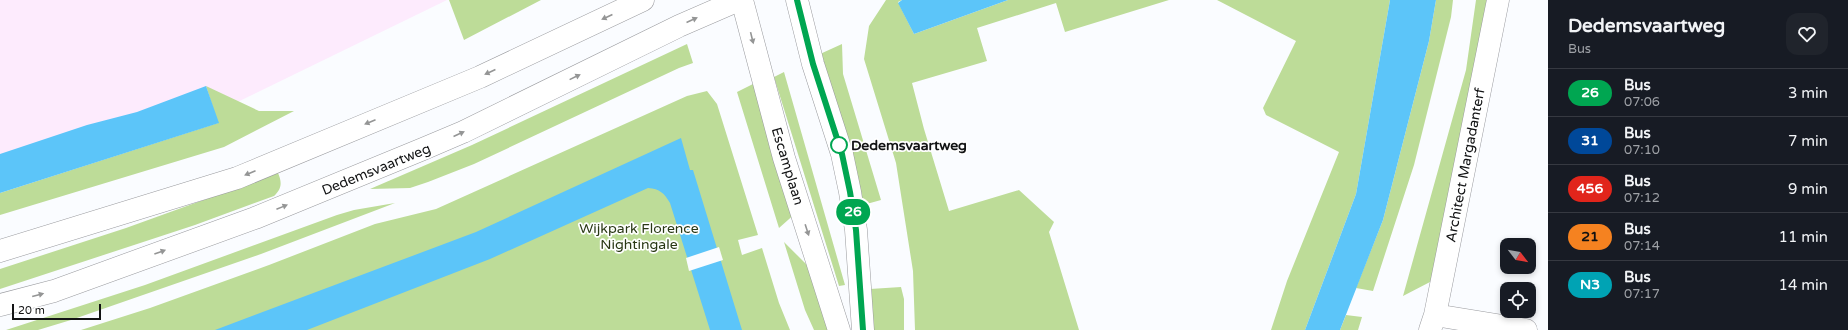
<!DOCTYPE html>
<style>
:root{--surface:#171b24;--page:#20242c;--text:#f1f3f6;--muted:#9ea1a6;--line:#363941}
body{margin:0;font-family:"Varela Round",sans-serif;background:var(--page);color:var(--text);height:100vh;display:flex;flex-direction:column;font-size:15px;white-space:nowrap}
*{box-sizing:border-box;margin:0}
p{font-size:13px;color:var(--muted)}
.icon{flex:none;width:22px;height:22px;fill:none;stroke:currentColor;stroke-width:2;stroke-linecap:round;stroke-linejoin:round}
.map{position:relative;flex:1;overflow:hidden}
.sheet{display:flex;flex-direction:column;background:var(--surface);width:300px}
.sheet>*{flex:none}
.badge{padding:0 8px;border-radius:13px;font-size:14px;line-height:26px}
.needle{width:26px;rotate:121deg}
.fabs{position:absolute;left:1500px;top:238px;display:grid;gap:8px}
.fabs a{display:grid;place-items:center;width:36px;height:36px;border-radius:8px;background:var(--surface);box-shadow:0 2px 6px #0003;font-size:20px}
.scale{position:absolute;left:12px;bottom:10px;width:89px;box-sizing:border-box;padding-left:4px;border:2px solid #121314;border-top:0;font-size:11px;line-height:14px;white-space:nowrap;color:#121314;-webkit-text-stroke:3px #fff;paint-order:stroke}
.map>.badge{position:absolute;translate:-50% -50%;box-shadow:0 0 0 2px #fff}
.round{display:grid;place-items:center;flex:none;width:42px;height:42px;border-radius:12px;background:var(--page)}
.summary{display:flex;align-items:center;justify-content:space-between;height:68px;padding:0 20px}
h1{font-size:19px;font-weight:800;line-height:30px}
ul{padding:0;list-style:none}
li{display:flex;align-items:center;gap:12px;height:48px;padding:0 20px;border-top:1px solid var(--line)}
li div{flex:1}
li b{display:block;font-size:15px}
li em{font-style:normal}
li .badge{min-width:44px;font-weight:700;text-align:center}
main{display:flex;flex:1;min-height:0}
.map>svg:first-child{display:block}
.industrial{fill:#fdebfd}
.green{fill:#bddc98}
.water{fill:#5cc5f9}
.pier{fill:#fafcff}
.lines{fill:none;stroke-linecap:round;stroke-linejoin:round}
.street-casing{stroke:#9a9b9f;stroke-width:23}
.secondary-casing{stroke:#9a9b9f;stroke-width:23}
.street{stroke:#fff;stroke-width:22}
.secondary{stroke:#fff;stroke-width:22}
.oneway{fill:#949595}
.line-casing{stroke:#fff;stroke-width:9}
.line{stroke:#00a651;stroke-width:6}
.stop-dot{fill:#fff;stroke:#00a651;stroke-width:2}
.labels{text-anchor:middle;stroke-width:3.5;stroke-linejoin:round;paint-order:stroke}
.stop-label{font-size:14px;font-weight:bold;fill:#121314;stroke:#fff;text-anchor:start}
.street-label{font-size:14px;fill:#121314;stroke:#fff}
.park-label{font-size:14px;fill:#293814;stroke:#fff}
</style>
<main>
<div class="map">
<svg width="1548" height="330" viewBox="0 0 1548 330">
<rect width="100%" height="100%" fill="#fafcff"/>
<path class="industrial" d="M 0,0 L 447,0 L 209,116 L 0,165 Z"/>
<path class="green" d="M 449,0 L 541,0 L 464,40 Z
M 886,0 L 902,0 L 898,2 L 914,34 L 1008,0 L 1169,0 L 1065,32 L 1056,3 L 977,28 L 987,61 L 912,83 L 924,129 L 949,211 L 1019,190 L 1054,222 L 1049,232 L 1079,330 L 915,330 L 913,271 L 896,163 L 864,59 L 869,26 Z
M 1217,0 L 1390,0 L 1356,194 L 1305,330 L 1271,330 L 1287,281 L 1339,152 L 1266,115 L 1263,108 L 1296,41 Z
M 1436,0 L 1453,0 L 1451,17 L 1414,165 L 1373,291 L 1356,288 L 1383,220 L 1429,41 Z
M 1476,0 L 1500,0 L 1451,280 L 1430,282 L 1403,296 L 1466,70 Z
M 687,44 L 693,63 L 679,68 L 474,164 L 428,182 L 410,188 L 370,189 L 472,145 Z
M 842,44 L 843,74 L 881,200 L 863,205 L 855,168 L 820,54 Z
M 784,72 L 845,285 L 839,286 L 774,77 Z
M 757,82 L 797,212 L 779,228 L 737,92 Z
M 206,86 L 259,111 L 294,111 L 224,147 L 0,215 L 0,193 L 218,123 Z
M 707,91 L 717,104 L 758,235 L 738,240 L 742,255 L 762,248 L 779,303 L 790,330 L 81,330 L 150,308 L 269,265 L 375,224 L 436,209 L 687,96 Z
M 278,173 C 282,182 282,189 274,196 L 195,225 L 0,289 L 0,269 L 126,228 Z
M 395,203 L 261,254 L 71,320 L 38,330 L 6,330 L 145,285 L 337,215 L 354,210 Z
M 784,242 L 816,274 L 834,330 L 814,330 L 805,310 Z
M 901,287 L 904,299 L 904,330 L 874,330 L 870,289 Z
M 1346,315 L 1362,317 L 1358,330 L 1340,330 Z"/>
<path class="water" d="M 902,0 L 1008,0 L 914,34 L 898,3 Z
M 1390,0 L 1436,0 L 1429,41 L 1383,220 L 1340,330 L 1305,330 L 1356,194 Z
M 206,86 L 219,123 L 0,193 L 0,154 L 87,125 L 137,112 Z
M 681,138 L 690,170 L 693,170 L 742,330 L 710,330 L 670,203 C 664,193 660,189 648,188 L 490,259 L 307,330 L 215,330 L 476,232 Z"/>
<path class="pier" d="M 719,247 L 723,260 L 689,271 L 686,258 Z"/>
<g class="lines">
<g class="street-casing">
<path id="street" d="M 742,0 L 784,158 L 839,330
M 797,0 L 813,64 L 842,154 L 850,192 L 856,230 L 863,330
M 1435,315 L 1526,330
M 1430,330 L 1435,315 L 1498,0"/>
</g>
<g class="secondary-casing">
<path id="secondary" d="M 0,251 L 237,178 L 480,77 L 643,0
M 0,305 L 54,291 L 255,218 L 423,149 L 463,132 L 679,26 L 739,0"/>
</g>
<use href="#street" class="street"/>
<use href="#secondary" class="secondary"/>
</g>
<defs><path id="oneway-solid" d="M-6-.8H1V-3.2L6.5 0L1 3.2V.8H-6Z"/></defs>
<g class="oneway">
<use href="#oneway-solid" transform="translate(607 17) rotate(155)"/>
<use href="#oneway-solid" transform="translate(692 20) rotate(-24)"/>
<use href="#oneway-solid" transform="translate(752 38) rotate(76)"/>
<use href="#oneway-solid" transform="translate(490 72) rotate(155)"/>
<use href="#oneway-solid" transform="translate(575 77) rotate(-26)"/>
<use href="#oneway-solid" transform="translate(370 122) rotate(157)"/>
<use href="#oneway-solid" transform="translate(459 134) rotate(-24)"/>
<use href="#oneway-solid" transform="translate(250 173) rotate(157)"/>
<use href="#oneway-solid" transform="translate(282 207) rotate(-22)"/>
<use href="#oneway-solid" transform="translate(807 230) rotate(72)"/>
<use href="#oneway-solid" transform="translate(160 252) rotate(-20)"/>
<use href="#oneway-solid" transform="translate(38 295) rotate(-15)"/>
</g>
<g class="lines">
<g class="line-casing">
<path id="line" d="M 797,0 L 813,64 L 842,154 L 850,192 L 856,230 L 863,330"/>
</g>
<use href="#line" class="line"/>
</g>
<circle class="stop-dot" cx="839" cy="145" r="8"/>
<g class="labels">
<g class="stop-label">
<text x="851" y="150">Dedemsvaartweg</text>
</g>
<g class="street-label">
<text transform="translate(1465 165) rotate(-79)" y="5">Architect Margadanterf</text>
<text transform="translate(788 166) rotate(73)" y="5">Escamplaan</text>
<text transform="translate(376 169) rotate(-22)" y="5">Dedemsvaartweg</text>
</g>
<g class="park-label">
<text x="639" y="233">Wijkpark Florence<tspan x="639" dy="16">Nightingale</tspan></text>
</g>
</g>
</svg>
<div class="fabs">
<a><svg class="needle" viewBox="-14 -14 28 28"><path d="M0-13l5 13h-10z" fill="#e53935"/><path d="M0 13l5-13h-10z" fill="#9ea1a6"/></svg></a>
<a><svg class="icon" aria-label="locate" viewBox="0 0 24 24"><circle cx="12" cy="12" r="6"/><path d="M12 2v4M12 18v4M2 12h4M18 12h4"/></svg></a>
</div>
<div class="scale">20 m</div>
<b class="badge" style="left:853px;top:212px;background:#00a651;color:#fff">26</b>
</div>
<section class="sheet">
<div class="summary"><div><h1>Dedemsvaartweg</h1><p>Bus</p></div><a class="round"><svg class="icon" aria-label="heart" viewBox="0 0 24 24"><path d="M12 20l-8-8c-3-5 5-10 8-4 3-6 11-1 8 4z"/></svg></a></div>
<ul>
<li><span class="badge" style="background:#00a651;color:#fff">26</span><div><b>Bus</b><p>07:06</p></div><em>3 min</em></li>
<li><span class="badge" style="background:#004899;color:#fff">31</span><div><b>Bus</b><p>07:10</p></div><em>7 min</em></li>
<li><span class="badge" style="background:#e1251b;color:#fff">456</span><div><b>Bus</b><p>07:12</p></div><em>9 min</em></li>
<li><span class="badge" style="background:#f58220;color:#111">21</span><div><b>Bus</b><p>07:14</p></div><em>11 min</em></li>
<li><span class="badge" style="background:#00a3b4;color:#fff">N3</span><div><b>Bus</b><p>07:17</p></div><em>14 min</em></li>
</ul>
</section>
</main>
